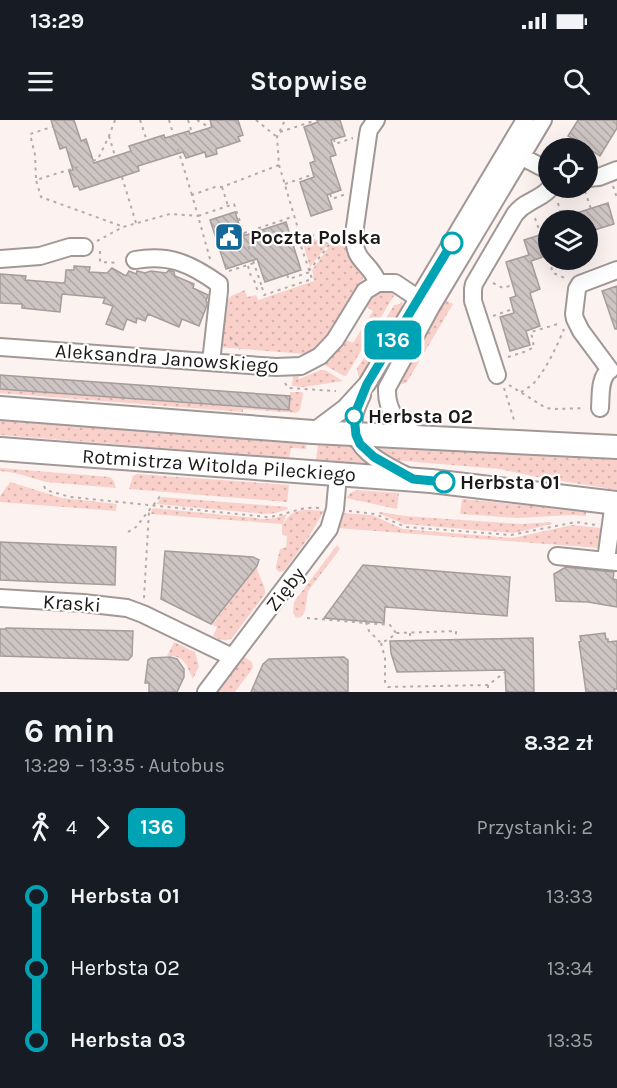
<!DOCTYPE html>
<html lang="pl">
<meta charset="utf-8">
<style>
:root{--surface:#171b24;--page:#20242c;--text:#f1f3f6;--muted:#9ea1a6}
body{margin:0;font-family:Karla,sans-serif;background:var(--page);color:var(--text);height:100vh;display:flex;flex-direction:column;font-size:22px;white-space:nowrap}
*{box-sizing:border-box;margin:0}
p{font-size:20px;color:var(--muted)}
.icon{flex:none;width:33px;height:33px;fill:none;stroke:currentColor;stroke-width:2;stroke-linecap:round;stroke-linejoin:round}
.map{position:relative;height:572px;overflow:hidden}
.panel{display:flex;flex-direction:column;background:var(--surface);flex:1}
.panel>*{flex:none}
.badge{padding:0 12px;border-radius:9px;font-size:21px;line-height:39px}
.fabs{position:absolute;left:538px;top:18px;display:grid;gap:12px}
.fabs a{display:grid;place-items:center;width:60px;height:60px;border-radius:50%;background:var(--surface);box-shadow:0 6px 24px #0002;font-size:30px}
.map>.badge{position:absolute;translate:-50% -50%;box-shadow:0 0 0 3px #fff}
.legs{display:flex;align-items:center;gap:9px;height:66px;padding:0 24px;font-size:20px}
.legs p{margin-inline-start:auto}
.headline{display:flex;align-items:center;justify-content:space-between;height:102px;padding:0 24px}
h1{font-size:33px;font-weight:700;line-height:45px}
ul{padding:0 24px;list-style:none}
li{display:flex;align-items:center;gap:21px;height:72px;font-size:22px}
li i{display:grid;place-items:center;width:9px;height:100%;margin:0 8px;background:currentColor}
li i::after{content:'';width:15px;height:15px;margin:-8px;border:4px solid;border-radius:50%;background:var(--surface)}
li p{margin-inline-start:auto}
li:first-child i{background:linear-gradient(#0000 50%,currentColor 0)}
li:last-child i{background:linear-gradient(currentColor 50%,#0000 0)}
.status{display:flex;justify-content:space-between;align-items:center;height:42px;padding:0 30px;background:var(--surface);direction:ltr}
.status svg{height:16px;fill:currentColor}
header{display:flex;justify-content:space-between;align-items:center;height:78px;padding:0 24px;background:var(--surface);font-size:27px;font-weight:700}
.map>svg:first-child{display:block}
.grass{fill:url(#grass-dots)}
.building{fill:url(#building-back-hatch);stroke:#a59d9b;stroke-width:1.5}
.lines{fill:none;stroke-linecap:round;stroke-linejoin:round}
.minor-casing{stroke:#a09896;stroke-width:20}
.major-casing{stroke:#a09896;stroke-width:26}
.path{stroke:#b2aba9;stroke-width:2;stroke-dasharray:3 4.5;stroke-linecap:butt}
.minor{stroke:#fff;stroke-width:16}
.major{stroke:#fff;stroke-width:22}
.line-1-casing{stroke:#fff;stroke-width:14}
.line-1{stroke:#00a3b4;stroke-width:9}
.stop-1-dot{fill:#fff;stroke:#00a3b4;stroke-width:3}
.labels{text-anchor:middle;stroke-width:4.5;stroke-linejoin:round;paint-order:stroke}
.poi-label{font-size:20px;font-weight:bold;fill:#1c1918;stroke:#fff;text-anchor:start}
.street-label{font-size:20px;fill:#1c1918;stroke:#fff}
.stop-label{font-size:20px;font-weight:bold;fill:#1c1918;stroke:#fff;text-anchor:start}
</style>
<div class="status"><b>13:29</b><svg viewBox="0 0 49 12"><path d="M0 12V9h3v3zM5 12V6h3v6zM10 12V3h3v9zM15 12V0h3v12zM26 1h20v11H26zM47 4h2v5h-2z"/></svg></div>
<header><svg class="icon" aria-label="menu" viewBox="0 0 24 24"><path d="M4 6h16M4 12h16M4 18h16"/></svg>Stopwise<svg class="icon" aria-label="search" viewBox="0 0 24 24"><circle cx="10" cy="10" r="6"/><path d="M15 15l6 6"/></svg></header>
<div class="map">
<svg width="617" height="572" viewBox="0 0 617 572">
<defs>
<pattern id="grass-dots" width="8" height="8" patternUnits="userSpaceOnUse" patternTransform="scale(1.5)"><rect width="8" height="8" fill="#f9d1ca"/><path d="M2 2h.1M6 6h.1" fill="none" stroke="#d5b3ad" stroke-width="1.8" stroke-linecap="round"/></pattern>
<pattern id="building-back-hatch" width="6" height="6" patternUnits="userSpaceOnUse" patternTransform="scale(1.5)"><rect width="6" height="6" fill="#cdc4c3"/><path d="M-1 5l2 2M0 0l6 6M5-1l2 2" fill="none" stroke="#afa8a7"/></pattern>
</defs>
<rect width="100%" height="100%" fill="#fcf3f1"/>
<path class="grass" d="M 303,116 L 329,123 L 310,147 L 302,120 Z
M 332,123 L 349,128 L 367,152 L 326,219 L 317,228 L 305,236 L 305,234 L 217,227 L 224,184 L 231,176 L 245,170 L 247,177 L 256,175 L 258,180 L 314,161 L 312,150 Z
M 381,170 L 392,170 L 396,172 L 346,256 L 344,256 L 323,244 L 338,230 L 344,219 L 353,223 L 373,191 L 365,186 L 374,173 Z
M 402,179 L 403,188 L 360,259 L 358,254 L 357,248 L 364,238 L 363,237 L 394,185 L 400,184 Z
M 445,180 L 453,184 L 407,262 L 403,264 L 398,263 Z
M 321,250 L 325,250 L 343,261 L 304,267 L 292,266 L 293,256 L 298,254 L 299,259 Z
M 0,269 L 289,289 L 290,272 L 302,272 L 303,274 L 300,290 L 296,293 L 243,289 L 243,292 L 0,273 Z
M 0,300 L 306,323 L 306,329 L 291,328 L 289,338 L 0,315 Z
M 318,324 L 351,326 L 365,343 L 316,340 Z
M 371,328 L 617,337 L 617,370 L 537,357 L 500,349 L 392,340 Z
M 0,348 L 110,357 L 114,361 L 116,368 L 46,362 L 15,353 L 0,351 Z
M 137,354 L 289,365 L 287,382 L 129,369 L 133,356 Z
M 10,362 L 62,378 L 117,384 L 116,391 L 0,382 L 0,376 Z
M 357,370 L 399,373 L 397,389 L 346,378 L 350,373 Z
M 162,377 L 287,387 L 288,389 L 276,393 L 266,394 L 156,384 Z
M 462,379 L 586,391 L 586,396 L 572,395 L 517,398 L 460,394 Z
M 153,388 L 265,399 L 275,398 L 287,394 L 283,404 C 286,400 289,395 293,393 C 301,388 314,390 324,391 L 307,420 L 284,451 L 279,452 L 276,449 L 276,446 L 280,429 L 286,427 L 287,416 L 282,415 L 282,404 L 150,394 Z
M 380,392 L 405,396 L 522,404 L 551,402 L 552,404 L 514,413 L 404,404 L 378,393 Z
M 341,393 L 372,395 L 403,409 L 513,418 L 572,405 L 601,408 L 599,428 L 337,408 Z
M 337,425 L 340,429 L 308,471 L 305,491 L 301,497 L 296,498 L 293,493 L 294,482 Z
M 257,446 C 257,456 266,463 265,474 L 232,518 C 225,523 219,519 213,516 L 217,507 L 209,503 L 215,501 Z
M 174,522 L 195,532 L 199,546 L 193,559 C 186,545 185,535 167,536 Z
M 243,536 L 252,542 L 253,548 L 235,572 L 216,572 Z"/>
<path class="building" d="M 51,0 L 74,0 L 81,21 L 86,19 L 94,43 L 131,31 L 129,26 L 164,15 L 165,18 L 189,11 L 190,14 L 212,7 L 210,0 L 238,0 L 243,15 L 238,17 L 240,21 L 216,29 L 217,34 L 206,37 L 205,32 L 186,38 L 183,32 L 138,46 L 139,51 L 80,70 L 78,66 L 74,67 L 69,51 L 73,50 L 66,27 L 60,29 Z
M 317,0 L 340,0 L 345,16 L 331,20 L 336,35 L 330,37 L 341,70 L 327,75 L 332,89 L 311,96 L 300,62 L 314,57 L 310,43 L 315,41 L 304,7 L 318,2 Z
M 578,0 L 617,0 L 617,8 L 600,36 L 568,16 Z
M 608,83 L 614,104 L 588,112 L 588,100 L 561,100 L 561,98 Z
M 235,92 L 243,116 L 286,102 L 301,150 L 265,162 L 257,139 L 226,149 L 210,100 Z
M 549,112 L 549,135 L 531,141 L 540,169 L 530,173 L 540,206 L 526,211 L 530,225 L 510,231 L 500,197 L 514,193 L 510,178 L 516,176 L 506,142 L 529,135 L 524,120 Z
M 74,146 L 90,147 L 89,152 L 107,153 L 112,148 L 126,156 L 129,151 L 136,154 L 137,151 L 145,153 L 151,151 L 166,153 L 169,150 L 174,152 L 175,156 L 194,164 L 193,168 L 208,175 L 206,181 L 207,182 L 207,185 L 199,206 L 182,199 L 179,207 L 148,194 L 145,201 L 137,198 L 136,203 L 127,199 L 123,210 L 106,204 L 113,186 L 103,183 L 105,178 L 62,174 L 60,192 L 22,188 L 22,184 L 0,183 L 0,154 L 26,156 L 25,160 L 63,163 L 65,162 L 66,150 L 74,150 Z
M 617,166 L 617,209 L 615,209 L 602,171 Z
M 0,255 L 290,276 L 289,290 L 0,269 Z
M 0,422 L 116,427 L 115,465 L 0,460 Z
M 165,431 L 253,437 L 259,440 L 257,446 L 211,504 L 161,479 Z
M 363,445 L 510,457 L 507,496 L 385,487 L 384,503 L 324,498 Z
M 566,447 L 614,452 L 613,459 L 617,460 L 617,487 L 588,482 L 556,481 L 554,454 Z
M 6,508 L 133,511 L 132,536 L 128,540 L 0,536 L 0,509 L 6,509 Z
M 605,513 L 606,519 L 608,519 L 608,522 L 617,521 L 617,569 L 614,569 L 615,572 L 586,572 L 579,522 L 581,521 L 580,516 Z
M 533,518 L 534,572 L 506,572 L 505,550 L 397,552 L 391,533 L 390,521 Z
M 170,537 L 177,539 L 184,549 L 184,557 L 177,572 L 149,572 L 149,563 L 145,563 L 148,540 L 151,538 Z
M 344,537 L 348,540 L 348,572 L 251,572 L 263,544 L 269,539 Z"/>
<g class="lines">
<g class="minor-casing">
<path id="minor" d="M 376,0 L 369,10 L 368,15 L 354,114 C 354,144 369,140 378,163
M 511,31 L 549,51
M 588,58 L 599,57 L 617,50
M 0,139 L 40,136 L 70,127 L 84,127
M 135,140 C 170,134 191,144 219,164 L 219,171 L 211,242
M 0,227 L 276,247 L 301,246 L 320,236 L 335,220 L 365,171 L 378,163 L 395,163 L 431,187
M 497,255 L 473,181 L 473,169 L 474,164 L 515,94 C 519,89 524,85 530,82 C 538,77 545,75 550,68
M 362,275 C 359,282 355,289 354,297 C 350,329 383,344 407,356
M 600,288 C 601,276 599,257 610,250 L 581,211 L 575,199 L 574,194 L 577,169 L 580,164 L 617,150
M 313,312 L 345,288 L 367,264 L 525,0
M 419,317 C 399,303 386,294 387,268 L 431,187 L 543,0
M 557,436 L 617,442
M 606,440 L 614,382
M 0,478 L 83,483 L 127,488 L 143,494 L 232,537
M 206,572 L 329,409 L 335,389 L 338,355"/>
</g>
<g class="major-casing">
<path id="major" d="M 0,288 L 313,312 L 617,327
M 0,329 L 431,361 L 617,383"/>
</g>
<path class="path" d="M 140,0 L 147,21
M 169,0 L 192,75
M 188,0 L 192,13
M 197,0 L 207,6 L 211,5
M 256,0 L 277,17
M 227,1 L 231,0
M 280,12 L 317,0
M 109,16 L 115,36
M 334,19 L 335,24 L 353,18
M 93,41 L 98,39 L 109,16 L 115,0
M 279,45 L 299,112 L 339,122
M 78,47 L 36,60 L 41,77 L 121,106
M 122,57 L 136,103
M 36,58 L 35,35 L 30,14 L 58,5
M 285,64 L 314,54
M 613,66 L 617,78
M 222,67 L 228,86
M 585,71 L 591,89
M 330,74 L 332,79 L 346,74
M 558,83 L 562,98
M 535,98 L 541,115
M 244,113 L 295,96
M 97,121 L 123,107 L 170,94 L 198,96 L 192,75 L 215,67 L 222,67 L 279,45 L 277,17 L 285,0
M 100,131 L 100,142 L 119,143
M 210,139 L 198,96 L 234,84 L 262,167
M 549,140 L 553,153 L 565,158
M 248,146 L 252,160
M 229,151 L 254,143
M 309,151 L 332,121
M 287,155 L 289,159 L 310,152
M 254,160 L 257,169 L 262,167 L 264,175 L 312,159 L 298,117 L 299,112
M 493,163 L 503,168 L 516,164
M 493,196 L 513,189
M 230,217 L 240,229
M 508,237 L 527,231 L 534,227 L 531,212 L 561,203
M 285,263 L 288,268 L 336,271
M 509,265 L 546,288 L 557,289 L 584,288
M 504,268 L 514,300
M 521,272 C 525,270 529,267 533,264 C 546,250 557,226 564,209
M 44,366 L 46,370 L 70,377 L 267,397 C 287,396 297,386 319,388
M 349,391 L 375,394 L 406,407 L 511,415 L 576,402 L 596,405
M 128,412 L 136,407 L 162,374
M 144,478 L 149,391
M 307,498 L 390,505 L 396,513
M 366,502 L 369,511 L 381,523 L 389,519 L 396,513 L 456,511 L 456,523
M 410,513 L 410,523
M 381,523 L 385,538 L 385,562 L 388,567 L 488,565 L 504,553 L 508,553
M 488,565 L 488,572"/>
<use href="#minor" class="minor"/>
<use href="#major" class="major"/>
</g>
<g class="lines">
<g class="line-1-casing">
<path id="line-1" d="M 444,362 L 413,359 L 374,337 L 360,324 L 356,315 L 354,296 L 367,264 L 452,123"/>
</g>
<use href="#line-1" class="line-1"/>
</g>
<defs>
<g id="civic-square" transform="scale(1.5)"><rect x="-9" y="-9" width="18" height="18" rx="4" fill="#136899" stroke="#fff"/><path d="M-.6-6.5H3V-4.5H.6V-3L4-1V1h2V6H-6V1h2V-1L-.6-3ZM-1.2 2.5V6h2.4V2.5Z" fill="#fff"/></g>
</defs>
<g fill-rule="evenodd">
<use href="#civic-square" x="229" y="117"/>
</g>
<g class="stop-1-dot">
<circle cx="452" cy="123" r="10"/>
<circle cx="354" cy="296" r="8"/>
<circle cx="444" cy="362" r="10"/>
</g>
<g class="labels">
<g class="poi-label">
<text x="250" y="124">Poczta Polska</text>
</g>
<g class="street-label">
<text transform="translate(167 238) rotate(4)" y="7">Aleksandra Janowskiego</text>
<text transform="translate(219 345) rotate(4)" y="7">Rotmistrza Witolda Pileckiego</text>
<text transform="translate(285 469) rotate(-52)" y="7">Zięby</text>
<text transform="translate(72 483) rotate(4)" y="7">Kraski</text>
</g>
<g class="stop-label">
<text x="368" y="303">Herbsta 02</text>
<text x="460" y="369">Herbsta 01</text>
</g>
</g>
</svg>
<div class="fabs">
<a><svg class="icon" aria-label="locate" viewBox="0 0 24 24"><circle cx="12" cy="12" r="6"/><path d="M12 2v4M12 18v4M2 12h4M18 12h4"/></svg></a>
<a><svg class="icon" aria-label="layers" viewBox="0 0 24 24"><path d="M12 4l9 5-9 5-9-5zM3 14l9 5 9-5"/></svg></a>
</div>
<b class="badge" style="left:393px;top:220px;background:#00a3b4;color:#fff">136</b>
</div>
<section class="panel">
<div class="headline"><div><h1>6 min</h1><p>13:29 – 13:35 · Autobus</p></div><b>8.32 zł</b></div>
<div class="legs"><svg class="icon" aria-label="walk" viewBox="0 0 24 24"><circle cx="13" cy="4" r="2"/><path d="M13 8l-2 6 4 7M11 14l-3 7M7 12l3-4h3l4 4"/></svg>4<svg class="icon" aria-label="forward" viewBox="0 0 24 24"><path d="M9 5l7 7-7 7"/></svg><b class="badge" style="background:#00a3b4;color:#fff">136</b><p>Przystanki: 2</p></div>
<ul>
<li><i style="color:#00a3b4"></i><b>Herbsta 01</b><p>13:33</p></li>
<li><i style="color:#00a3b4"></i><span>Herbsta 02</span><p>13:34</p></li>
<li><i style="color:#00a3b4"></i><b>Herbsta 03</b><p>13:35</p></li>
</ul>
</section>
